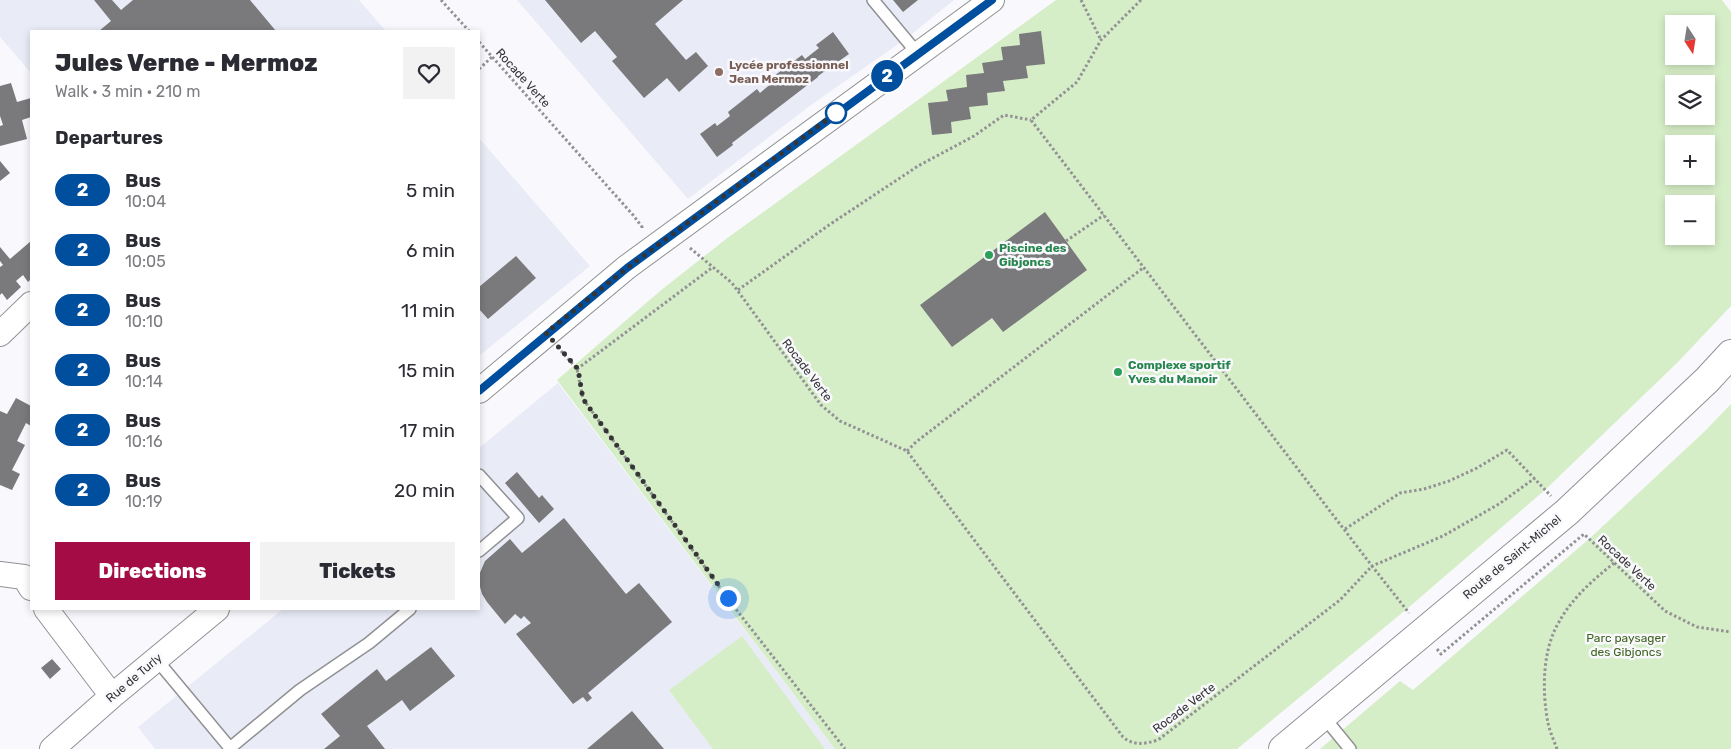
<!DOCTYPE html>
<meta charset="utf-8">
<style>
:root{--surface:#fff;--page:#f2f2f3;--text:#2b2b33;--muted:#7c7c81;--accent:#a40c46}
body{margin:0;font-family:Rubik,sans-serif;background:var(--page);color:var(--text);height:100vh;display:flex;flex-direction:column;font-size:19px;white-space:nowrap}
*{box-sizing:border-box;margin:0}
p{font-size:16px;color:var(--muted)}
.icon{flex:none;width:28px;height:28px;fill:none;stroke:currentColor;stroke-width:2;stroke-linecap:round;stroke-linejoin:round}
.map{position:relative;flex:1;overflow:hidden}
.panel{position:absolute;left:30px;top:30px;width:450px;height:580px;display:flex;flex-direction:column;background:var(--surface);border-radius:0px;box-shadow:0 2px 8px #0003}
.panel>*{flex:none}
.badge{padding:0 10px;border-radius:16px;font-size:18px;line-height:32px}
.needle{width:32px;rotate:168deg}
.fabs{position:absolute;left:1665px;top:15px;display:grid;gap:10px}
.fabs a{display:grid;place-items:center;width:50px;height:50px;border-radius:0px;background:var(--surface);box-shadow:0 2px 8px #0003;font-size:25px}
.you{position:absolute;width:25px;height:25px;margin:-12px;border:4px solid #fff;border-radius:50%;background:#1a73e8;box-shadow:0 0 0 8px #1a73e833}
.map>.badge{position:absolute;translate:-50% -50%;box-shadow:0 0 0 2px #fff}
h2{padding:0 25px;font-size:19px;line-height:45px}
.round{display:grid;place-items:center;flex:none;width:52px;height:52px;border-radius:0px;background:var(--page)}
.overview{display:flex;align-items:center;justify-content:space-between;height:85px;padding:0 25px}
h1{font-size:24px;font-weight:800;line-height:38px}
.cta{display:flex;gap:10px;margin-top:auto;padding:10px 25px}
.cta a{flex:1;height:58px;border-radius:0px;background:var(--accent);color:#fff;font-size:20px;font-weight:800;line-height:58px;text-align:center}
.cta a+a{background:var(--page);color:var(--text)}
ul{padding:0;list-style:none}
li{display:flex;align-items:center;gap:15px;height:60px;padding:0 25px}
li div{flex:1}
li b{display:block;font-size:19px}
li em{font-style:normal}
li .badge{min-width:55px;font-weight:700;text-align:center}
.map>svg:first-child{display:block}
.built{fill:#e9ecf7}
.green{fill:#d6eec7;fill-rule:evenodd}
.building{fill:#7a7a7d}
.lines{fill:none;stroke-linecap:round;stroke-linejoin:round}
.service-casing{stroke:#909194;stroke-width:14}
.minor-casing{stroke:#909194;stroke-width:26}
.tertiary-casing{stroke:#909194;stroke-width:30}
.path{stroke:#929295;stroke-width:3;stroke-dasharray:2.5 2.5;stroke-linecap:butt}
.service{stroke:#fff;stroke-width:11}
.minor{stroke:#fff;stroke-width:24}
.tertiary{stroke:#fff;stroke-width:28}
.line-casing{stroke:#fff;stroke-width:11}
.line{stroke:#004f9f;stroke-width:8}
.walk{stroke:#353536;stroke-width:5;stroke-dasharray:0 9}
.education-dot{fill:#8d6e63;stroke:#f9f9fd;stroke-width:2}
.stop-dot{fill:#fff;stroke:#004f9f;stroke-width:2.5}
.leisure-dot{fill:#2e9e5b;stroke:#f9f9fd;stroke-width:2}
.labels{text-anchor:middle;stroke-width:5;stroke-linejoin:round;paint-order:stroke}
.education-label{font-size:12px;font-weight:bold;fill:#785e54;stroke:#f9f9fd;text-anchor:start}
.street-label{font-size:12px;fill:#353536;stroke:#f9f9fd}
.leisure-label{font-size:12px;font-weight:bold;fill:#27864d;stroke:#f9f9fd;text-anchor:start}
.park-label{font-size:12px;fill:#3f631d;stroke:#f9f9fd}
</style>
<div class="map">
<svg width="1731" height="749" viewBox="0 0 1731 749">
<rect width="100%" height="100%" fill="#f9f9fd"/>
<path class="built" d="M 0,0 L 359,0 L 386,31 L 31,31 L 31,73 L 0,37 Z
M 517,0 L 954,0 L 907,38 L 811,105 L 688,199 Z
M 479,138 L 590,266 L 479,356 Z
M 558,383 L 835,749 L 155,749 L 138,727 L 283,609 L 479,609 L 479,448 Z"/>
<path class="green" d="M 1056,0 L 1722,0 L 1731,12 L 1731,306 L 1677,363 L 1545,490 L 1408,608 L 1237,749 L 835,749 L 557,380 L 660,291 L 726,239 ZM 1674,24 L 1706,24 L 1706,56 L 1674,56 ZM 1674,84 L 1706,84 L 1706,116 L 1674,116 ZM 1674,144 L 1706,144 L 1706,176 L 1674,176 ZM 1674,204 L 1706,204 L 1706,236 L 1674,236 Z
M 1731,404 L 1731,749 L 1320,749 L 1400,681 L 1413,690 L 1589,539 L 1704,432 Z
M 742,636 L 825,749 L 713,749 L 669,690 Z"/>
<path class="building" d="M 94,0 L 112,0 L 121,10 L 133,0 L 250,0 L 276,31 L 99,31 L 111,21 Z
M 545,0 L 683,0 L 655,24 L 686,60 L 696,52 L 708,66 L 679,92 L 667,78 L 644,98 L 612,61 L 617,57 L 595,31 L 581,43 Z
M 893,0 L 918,0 L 903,12 Z
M 1041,31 L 1045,64 L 1026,66 L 1028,78 L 1003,81 L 1005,91 L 987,93 L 988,105 L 969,107 L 971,119 L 951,122 L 952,133 L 932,135 L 928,103 L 948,101 L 946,90 L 967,87 L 966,75 L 984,73 L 982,63 L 1003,60 L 1001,47 L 1020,45 L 1019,34 Z
M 833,32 L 849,54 L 818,76 L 818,77 L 732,143 L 733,145 L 717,157 L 700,134 L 715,123 L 717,126 L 730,116 L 728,112 L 757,89 L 760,93 L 773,82 L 770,79 L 802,55 L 805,59 L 819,48 L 816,45 Z
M 11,83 L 17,102 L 31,98 L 31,117 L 22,120 L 27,139 L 0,146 L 0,126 L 3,125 L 0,116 L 0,86 Z
M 0,161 L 10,173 L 0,181 Z
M 1045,212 L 1087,270 L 1003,332 L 992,318 L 952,347 L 920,305 Z
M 31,241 L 31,279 L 28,282 L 23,275 L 16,281 L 21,287 L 7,300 L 2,293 L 0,295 L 0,267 L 3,265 L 0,261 L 0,247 L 10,259 Z
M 516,256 L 536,278 L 488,319 L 479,309 L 479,287 Z
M 16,398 L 31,406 L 31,426 L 26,423 L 17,441 L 25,445 L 12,470 L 20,474 L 12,490 L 0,485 L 0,411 L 7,414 Z
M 517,472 L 539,498 L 542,495 L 554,509 L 539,523 L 505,483 Z
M 564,518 L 626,594 L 639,583 L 672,622 L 588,693 L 592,698 L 587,702 L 583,697 L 573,704 L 516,634 L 531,623 L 524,616 L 521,619 L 515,614 L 505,624 L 487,602 L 482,594 L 479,583 L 479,575 L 485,561 L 510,539 L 522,553 Z
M 431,647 L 455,676 L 410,711 L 402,700 L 367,726 L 385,749 L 324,749 L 340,736 L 321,714 L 377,669 L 386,681 Z
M 52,659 L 61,669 L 50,679 L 41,668 Z
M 632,711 L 664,749 L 587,749 Z"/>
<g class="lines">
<g class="service-casing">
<path id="service" d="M 873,0 L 918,54
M 479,475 L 518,518 L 479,551
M 156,659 L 230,748 L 300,690 L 369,643 L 410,609
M 1323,716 L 1350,749"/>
</g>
<g class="minor-casing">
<path id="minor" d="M 0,334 L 31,304
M 479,391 L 627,267 L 992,0
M 0,574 L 24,577 L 31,588
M 46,609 L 112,696
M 52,749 L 112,696 L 217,609"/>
</g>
<g class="tertiary-casing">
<path id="tertiary" d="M 1283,749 L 1567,512 L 1707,380 L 1731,354"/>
</g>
<path class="path" d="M 441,0 L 469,31
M 1081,0 L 1101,40
M 1141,0 L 1101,40 L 1077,82 L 1031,120 L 1372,566 L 1443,536 L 1499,504 L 1535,478
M 479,42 L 633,215 L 642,227 L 642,230
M 479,69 L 492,57
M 1066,241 L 1104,215
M 690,248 L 732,283 L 821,405 L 840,421 L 907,451 L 1123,737 C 1134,746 1145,744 1158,740 L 1340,600 L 1372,566 L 1409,613
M 738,290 L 829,225 L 918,166 L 974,136 L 1004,115 L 1031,120
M 561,351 L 577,369 L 583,399 L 728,599 L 845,749
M 577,369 L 713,267
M 907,451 L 916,442 L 1143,268
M 1345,529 L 1400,493 L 1424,489 L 1449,481 L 1477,468 L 1507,450 L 1551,496
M 1437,649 L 1441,654 L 1584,534 L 1665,611 L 1697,627 L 1731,632
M 1557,749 C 1554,741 1550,732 1548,723 C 1542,692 1542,650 1559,622 C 1572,598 1593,580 1614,563"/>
<use href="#service" class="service"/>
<use href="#minor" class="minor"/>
<use href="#tertiary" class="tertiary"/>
</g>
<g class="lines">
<g class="line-casing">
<path id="line" d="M 479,391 L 627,268 L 992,0"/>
</g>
<use href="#line" class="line"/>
<path class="walk" d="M 728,598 L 583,399 L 578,369 L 546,333 L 627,268 L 836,113"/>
</g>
<circle class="education-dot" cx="719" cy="72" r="5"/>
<circle class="stop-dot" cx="836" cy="113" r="10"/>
<g class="leisure-dot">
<circle cx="989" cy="255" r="5"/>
<circle cx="1118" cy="372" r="5"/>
</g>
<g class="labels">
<g class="education-label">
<text x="729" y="69">Lycée professionnel<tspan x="729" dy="14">Jean Mermoz</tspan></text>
</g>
<g class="street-label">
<text transform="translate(523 78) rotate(48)" y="4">Rocade Verte</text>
<text transform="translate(807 370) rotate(53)" y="4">Rocade Verte</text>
<text transform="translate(1512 557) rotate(-40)" y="4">Route de Saint-Michel</text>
<text transform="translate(1627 563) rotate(43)" y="4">Rocade Verte</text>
<text transform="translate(134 678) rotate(-40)" y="4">Rue de Turly</text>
<text transform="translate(1184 708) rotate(-37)" y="4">Rocade Verte</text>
</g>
<g class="leisure-label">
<text x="999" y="252">Piscine des<tspan x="999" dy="14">Gibjoncs</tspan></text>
<text x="1128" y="369">Complexe sportif<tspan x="1128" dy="14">Yves du Manoir</tspan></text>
</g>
<g class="park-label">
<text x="1626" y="642">Parc paysager<tspan x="1626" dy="14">des Gibjoncs</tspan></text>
</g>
</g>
</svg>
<div class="fabs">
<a><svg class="needle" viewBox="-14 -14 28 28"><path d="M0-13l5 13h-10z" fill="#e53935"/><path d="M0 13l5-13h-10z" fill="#7c7c81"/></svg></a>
<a><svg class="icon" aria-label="layers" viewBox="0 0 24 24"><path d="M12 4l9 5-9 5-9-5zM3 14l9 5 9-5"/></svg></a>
<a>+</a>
<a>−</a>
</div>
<div class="you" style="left:728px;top:598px"></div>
<b class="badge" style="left:887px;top:76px;background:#004f9f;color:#fff">2</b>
<section class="panel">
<div class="overview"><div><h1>Jules Verne - Mermoz</h1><p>Walk · 3 min · 210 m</p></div><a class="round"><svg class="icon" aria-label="heart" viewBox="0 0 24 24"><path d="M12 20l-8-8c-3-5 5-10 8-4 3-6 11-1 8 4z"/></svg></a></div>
<h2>Departures</h2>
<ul>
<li><span class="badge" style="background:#004f9f;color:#fff">2</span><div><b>Bus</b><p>10:04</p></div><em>5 min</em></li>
<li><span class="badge" style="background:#004f9f;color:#fff">2</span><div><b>Bus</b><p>10:05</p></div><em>6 min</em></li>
<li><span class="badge" style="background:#004f9f;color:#fff">2</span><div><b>Bus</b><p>10:10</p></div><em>11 min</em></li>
<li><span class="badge" style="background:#004f9f;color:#fff">2</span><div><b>Bus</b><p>10:14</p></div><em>15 min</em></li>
<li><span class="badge" style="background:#004f9f;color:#fff">2</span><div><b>Bus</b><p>10:16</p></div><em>17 min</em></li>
<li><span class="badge" style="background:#004f9f;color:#fff">2</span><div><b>Bus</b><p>10:19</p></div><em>20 min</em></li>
</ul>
<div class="cta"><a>Directions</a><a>Tickets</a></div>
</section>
</div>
